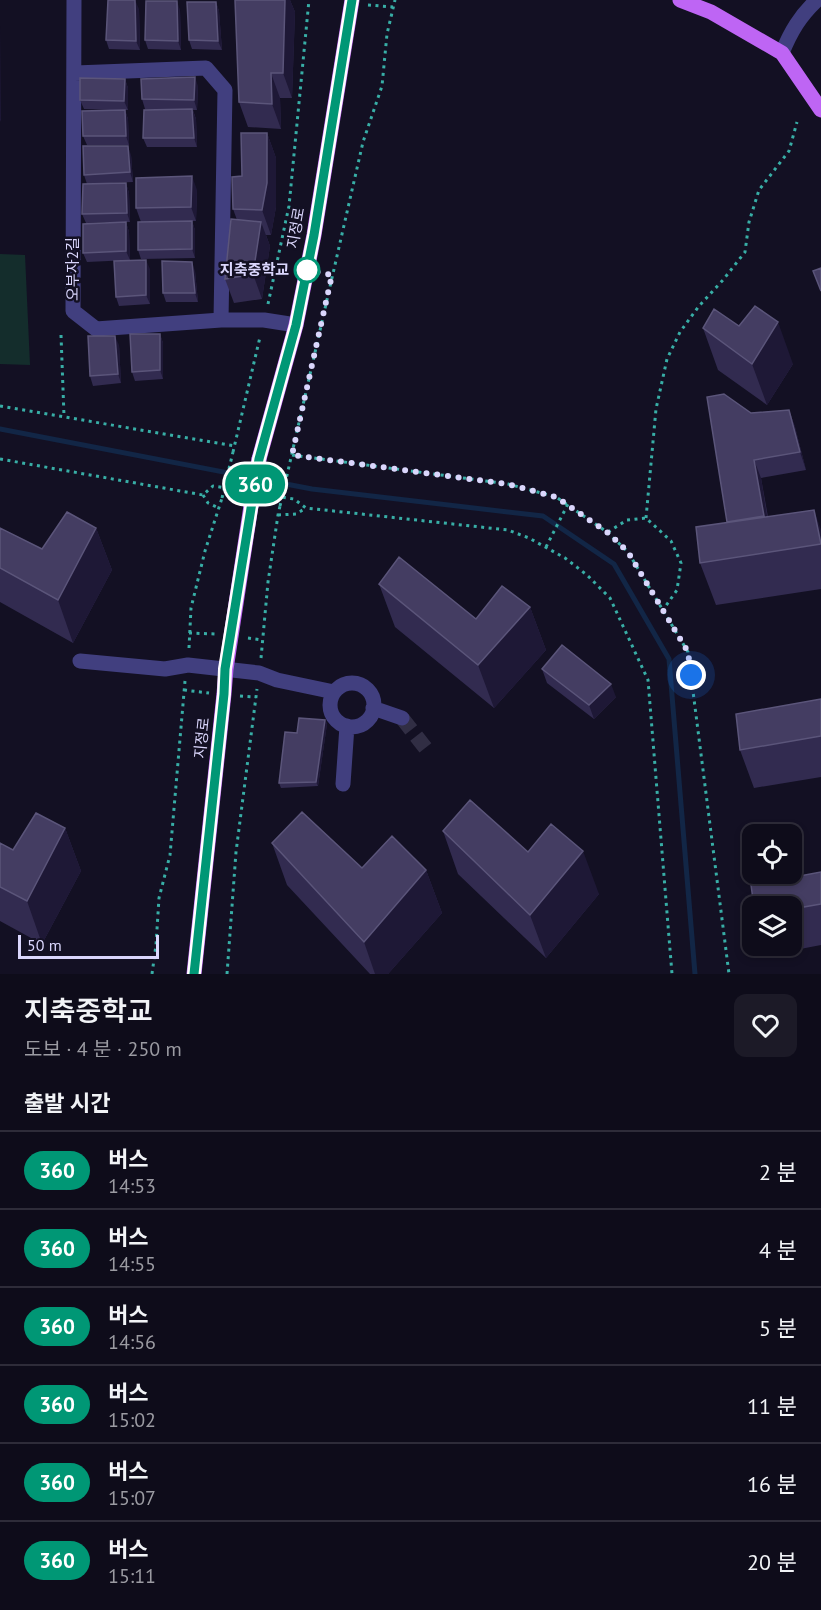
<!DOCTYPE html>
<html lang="ko">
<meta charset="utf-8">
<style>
:root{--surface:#0e0c1a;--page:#1c1a27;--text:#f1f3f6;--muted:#9b9ba2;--line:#2e2c39}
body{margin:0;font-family:"PT Sans","Noto Sans KR",sans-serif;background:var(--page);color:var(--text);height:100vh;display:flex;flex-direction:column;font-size:22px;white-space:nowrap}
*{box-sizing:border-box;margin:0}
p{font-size:20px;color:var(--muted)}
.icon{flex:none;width:33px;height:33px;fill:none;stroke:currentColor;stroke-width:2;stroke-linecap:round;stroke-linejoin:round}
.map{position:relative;height:974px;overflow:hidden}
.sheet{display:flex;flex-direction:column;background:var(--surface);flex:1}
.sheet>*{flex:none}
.badge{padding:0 12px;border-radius:20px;font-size:21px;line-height:39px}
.fabs{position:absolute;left:742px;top:824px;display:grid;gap:12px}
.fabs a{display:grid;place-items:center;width:60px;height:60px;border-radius:12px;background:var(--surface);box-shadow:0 3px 9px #0003,0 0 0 2px var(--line);font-size:30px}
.scale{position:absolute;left:18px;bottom:15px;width:141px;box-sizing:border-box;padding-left:6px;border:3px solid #dad6fc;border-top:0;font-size:16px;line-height:21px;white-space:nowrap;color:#dad6fc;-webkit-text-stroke:4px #131023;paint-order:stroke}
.you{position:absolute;width:30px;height:30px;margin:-15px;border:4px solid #fff;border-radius:50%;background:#1a73e8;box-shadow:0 0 0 9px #1a73e833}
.map>.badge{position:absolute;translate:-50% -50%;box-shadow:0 0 0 3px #fff}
h2{padding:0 24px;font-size:22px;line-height:54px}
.round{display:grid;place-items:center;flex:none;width:63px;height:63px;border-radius:12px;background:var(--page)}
.summary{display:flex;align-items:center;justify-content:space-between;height:102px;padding:0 24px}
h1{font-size:28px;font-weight:600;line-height:45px}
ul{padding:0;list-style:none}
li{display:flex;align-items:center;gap:18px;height:78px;padding:0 24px;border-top:2px solid var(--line)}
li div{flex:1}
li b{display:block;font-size:22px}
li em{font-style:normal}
li .badge{min-width:66px;font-weight:700;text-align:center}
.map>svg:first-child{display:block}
.green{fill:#142d2c}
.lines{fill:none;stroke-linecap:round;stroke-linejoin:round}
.stream{stroke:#122646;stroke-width:5}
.minor-tunnel{stroke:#312e44;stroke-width:15;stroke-dasharray:15 8;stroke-linecap:butt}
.path{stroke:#38aea6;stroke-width:3;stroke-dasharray:3 4.5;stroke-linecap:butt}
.minor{stroke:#413f7f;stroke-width:15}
.major{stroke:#be65f4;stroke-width:15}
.path-bridge{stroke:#38aea6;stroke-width:3;stroke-dasharray:3 4.5;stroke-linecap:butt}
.major-bridge{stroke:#be65f4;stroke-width:15}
.wall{fill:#322b50}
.shaded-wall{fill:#1e1836}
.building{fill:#443d62;stroke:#5b557a;stroke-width:1.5}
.line-casing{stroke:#fff;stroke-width:14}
.line{stroke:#009775;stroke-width:9}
.walk{stroke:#dad6fc;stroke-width:6;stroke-dasharray:0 10.8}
.stop-dot{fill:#fff;stroke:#009775;stroke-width:3}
.labels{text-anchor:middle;stroke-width:5;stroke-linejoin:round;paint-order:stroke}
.street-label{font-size:15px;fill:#dad6fc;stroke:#131023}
.stop-label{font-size:15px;font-weight:bold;fill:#dad6fc;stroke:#131023;text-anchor:end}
</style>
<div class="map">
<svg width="821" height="974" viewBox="0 0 821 974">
<rect width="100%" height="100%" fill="#131023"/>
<path class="green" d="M 0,254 L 25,255 L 30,365 L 0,364 Z"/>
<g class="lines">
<path class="stream" d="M 0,429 L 312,489 L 543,516 L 614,564 L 669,659 L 695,974"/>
<path class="minor-tunnel" d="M 402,718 L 427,750"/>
<path class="path" d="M 368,5 L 393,7
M 268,304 L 289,206 L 309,0
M 61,335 L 64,416
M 0,406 L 235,446
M 233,452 L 260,337
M 292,455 L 508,484 L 556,497 L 607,532 L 628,552 L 688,652 L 729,974
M 0,459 L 203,495 L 213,486 L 238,490
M 290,462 L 363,142 L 382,86 L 387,34 L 395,0
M 203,495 L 208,503 L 219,508
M 268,495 L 294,499 L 306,508 L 508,530 L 529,538 L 565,558 L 587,575 L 610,598 L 648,680 L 672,974
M 278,515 L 296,514 L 306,508
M 646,518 L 656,409 L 667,359 L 680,332 L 699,306 L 723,280 L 745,252 L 749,222 L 759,190 L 789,151 L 797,122
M 608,532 L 627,520 L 646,518 L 671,541 L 681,563 L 677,590 L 663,610
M 546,547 L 568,504
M 189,633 L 215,634
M 248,638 L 262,640
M 189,648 L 191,608 L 205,551 L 222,498
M 261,658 L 268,582 L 278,515 L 280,506
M 184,690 L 209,693
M 240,696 L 256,697
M 152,974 L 156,945 L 159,898 L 170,855 L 185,681
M 227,974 L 236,852 L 257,689"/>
<path class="minor" d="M 74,0 L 73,311 L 96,329 L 221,320 L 264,320 L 296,325
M 782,53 C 791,31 800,16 817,0
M 75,73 L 206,68 L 225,90 L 221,320
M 80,661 L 165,669 L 188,665 L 259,673 L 277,680 L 334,692
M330 705a22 22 0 1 1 44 0a22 22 0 1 1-44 0Z
M 373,708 L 402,718
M 343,784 L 347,726"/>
<path class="major" d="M 680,0 L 711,12 L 782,53 L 821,110
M 259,459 L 296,325 L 314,235 L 352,0
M 194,974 L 224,694 L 226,669 L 251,506"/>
<path class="path-bridge" d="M 222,498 L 233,452
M 280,506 L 290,462"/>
<path class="major-bridge" d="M 251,506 L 259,459"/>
</g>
<path class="wall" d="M 235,0 L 290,0 L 295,12 L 292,98 L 280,98 L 281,129 L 248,127 L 239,102 Z
M 216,2 L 219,11 L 222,50 L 192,49 L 189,40 Z
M 139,9 L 140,50 L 109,49 L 106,40 Z
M 180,10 L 181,50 L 148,49 L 145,40 Z
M 125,79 L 128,88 L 128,110 L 125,110 L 128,119 L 129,145 L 87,145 L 83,136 L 110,110 L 84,109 L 80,100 Z
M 198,86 L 197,110 L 193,110 L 196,119 L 197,147 L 147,147 L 143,138 L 185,110 L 145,109 L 142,99 Z
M 267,133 L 276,158 L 276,207 L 271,235 L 266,235 L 270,246 L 262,299 L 234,303 L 225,279 L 237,220 L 233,209 L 242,176 Z
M 131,155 L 133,182 L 87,184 L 84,175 Z
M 126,183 L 129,193 L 130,222 L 86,223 L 82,214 Z
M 197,190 L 196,221 L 141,222 L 136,208 Z
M 192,221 L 195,230 L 195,258 L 141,259 L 138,250 Z
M 126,222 L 129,232 L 130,260 L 87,262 L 83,253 Z
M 150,269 L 150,304 L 119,306 L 116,297 Z
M 195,271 L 198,302 L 166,302 L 163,293 Z
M 703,328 L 793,364 L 767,405 L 718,370 Z
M 160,334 L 163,343 L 163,379 L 135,381 L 132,372 Z
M 119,345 L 121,383 L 93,386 L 90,376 Z
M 789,410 L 795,427 L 806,470 L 761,478 L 768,517 L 821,530 L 821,589 L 716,605 L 700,563 L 727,523 L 751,413 Z
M 0,528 L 42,549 L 96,528 L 112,570 L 73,643 L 0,602 Z
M 379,584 L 476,619 L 530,607 L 546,650 L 494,708 L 395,627 Z
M 542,669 L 616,697 L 594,719 L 547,683 Z
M 821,699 L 821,777 L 754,788 L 740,750 Z
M 325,720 L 327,724 L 318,786 L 281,788 L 279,783 L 297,733 Z
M 65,828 L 81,871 L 42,944 L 0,921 L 0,843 L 13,850 Z
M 443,831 L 528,852 L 599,894 L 546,958 L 458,874 Z
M 272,843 L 362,868 L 426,870 L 442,913 L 388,974 L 370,974 L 287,885 Z
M 821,872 L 821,945 L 769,955 L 766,945 L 792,945 L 792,906 Z"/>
<path class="shaded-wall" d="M 135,0 L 139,9 L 140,50 L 136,41 Z
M 285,0 L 290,0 L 295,12 L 292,98 L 283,73 Z
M 177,1 L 180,10 L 181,50 L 178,41 Z
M 216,2 L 219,11 L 222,50 L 218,41 Z
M 0,26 L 1,122 L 0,120 Z
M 271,73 L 280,98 L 281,129 L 272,104 Z
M 195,77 L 198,86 L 197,110 L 194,100 Z
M 125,79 L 128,88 L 128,110 L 124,101 Z
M 192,109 L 196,119 L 197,147 L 194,138 Z
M 125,110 L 128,119 L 129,145 L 126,136 Z
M 267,133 L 276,158 L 276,207 L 271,235 L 262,210 Z
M 128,146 L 131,155 L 133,182 L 130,172 Z
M 192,176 L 197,190 L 196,221 L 191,207 Z
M 126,183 L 129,193 L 130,222 L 127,213 Z
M 192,221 L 195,230 L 195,258 L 192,249 Z
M 126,222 L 129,232 L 130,260 L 126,251 Z
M 261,222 L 270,246 L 262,299 L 253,274 Z
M 146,260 L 150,269 L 150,304 L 146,295 Z
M 192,262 L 195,271 L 198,302 L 195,293 Z
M 778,322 L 793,364 L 767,405 L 752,364 Z
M 160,334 L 163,343 L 163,379 L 160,370 Z
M 115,336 L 119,345 L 121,383 L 118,374 Z
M 789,410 L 795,427 L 806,470 L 800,452 Z
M 754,460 L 761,478 L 770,534 L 764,516 Z
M 814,510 L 821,530 L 821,544 Z
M 96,528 L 112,570 L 73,643 L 58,600 Z
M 530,607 L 546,650 L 494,708 L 478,665 Z
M 611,684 L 616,697 L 594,719 L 589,705 Z
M 325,720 L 327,724 L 318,786 L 316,782 Z
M 65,828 L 81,871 L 42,944 L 27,901 Z
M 583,851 L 599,894 L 546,958 L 530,915 Z
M 426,870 L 442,913 L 388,974 L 375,974 L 364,942 Z"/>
<path class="building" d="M 108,0 L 135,0 L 136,41 L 106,40 Z
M 235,0 L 285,0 L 283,73 L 271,73 L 272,104 L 239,102 Z
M 146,1 L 177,1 L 178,41 L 145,40 Z
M 187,2 L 216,2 L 218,41 L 189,40 Z
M 195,77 L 194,100 L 142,99 L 141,79 Z
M 80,78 L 125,79 L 124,101 L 80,100 Z
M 192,109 L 194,138 L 143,138 L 144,110 Z
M 125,110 L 126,136 L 83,136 L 82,111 Z
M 241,133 L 267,133 L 267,183 L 262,210 L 233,209 L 232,177 L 242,176 Z
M 83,146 L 128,146 L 130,172 L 84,175 Z
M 192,176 L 191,207 L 136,208 L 136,178 Z
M 126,183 L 127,213 L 82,214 L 83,184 Z
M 231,219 L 261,222 L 253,274 L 225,279 Z
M 192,221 L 192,249 L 138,250 L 138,222 Z
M 126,222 L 126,251 L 83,253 L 83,224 Z
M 146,260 L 146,295 L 116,297 L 114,261 Z
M 162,261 L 192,262 L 195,293 L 163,293 Z
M 821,268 L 821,291 L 813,271 Z
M 755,306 L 778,322 L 752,364 L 703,328 L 714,309 L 739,326 Z
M 130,334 L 160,334 L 160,370 L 132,372 Z
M 88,336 L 115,336 L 118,374 L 90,376 Z
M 724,394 L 751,413 L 789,410 L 800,452 L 754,460 L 764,516 L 727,522 L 707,397 Z
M 814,510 L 821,544 L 700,563 L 696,527 Z
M 67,512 L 96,528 L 58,600 L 0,568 L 0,528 L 42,549 Z
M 399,557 L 476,619 L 502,586 L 530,607 L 478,665 L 379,584 Z
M 562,645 L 611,684 L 589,705 L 542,669 Z
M 821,699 L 821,736 L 740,750 L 736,714 Z
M 299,718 L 325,720 L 316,782 L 279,783 L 285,732 L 297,733 Z
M 470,800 L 528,852 L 551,824 L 583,851 L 530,915 L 443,831 Z
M 302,812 L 362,868 L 392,836 L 426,870 L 364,942 L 272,843 Z
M 36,813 L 65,828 L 27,901 L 0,887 L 0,843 L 13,850 Z
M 821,872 L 821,904 L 792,909 L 792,906 L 754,906 L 751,885 Z"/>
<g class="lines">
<g class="line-casing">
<path id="line" d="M 194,974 L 224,694 L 225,669 L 259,459 L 296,325 L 314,235 L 352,0"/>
</g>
<use href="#line" class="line"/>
<path class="walk" d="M 307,270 L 332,275 L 292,455 L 507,484 L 556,497 L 607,532 L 628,552 L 688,652 L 691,675"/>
</g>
<circle class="stop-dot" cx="307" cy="270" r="12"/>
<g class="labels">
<g class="street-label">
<text transform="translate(296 228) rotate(-80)" y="5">지정로</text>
<text transform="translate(73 269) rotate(-90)" y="5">오부자2길</text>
<text transform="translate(202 738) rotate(-84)" y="5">지정로</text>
</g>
<g class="stop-label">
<text x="289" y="275">지축중학교</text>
</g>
</g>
</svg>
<div class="fabs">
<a><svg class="icon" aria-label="locate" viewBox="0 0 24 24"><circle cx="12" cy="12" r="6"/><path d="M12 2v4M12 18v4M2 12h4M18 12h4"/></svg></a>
<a><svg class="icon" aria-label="layers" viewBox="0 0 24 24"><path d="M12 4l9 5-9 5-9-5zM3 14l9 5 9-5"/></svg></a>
</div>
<div class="scale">50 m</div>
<div class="you" style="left:691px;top:675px"></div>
<b class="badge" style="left:255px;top:484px;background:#009775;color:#fff">360</b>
</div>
<section class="sheet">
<div class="summary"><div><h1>지축중학교</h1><p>도보 · 4 분 · 250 m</p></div><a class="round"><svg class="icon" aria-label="heart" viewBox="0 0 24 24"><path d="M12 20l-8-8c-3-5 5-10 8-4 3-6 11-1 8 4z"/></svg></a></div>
<h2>출발 시간</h2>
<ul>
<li><span class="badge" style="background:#009775;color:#fff">360</span><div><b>버스</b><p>14:53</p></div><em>2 분</em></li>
<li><span class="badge" style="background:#009775;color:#fff">360</span><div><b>버스</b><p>14:55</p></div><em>4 분</em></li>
<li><span class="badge" style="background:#009775;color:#fff">360</span><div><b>버스</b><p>14:56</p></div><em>5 분</em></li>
<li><span class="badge" style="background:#009775;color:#fff">360</span><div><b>버스</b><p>15:02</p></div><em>11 분</em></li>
<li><span class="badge" style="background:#009775;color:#fff">360</span><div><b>버스</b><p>15:07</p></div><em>16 분</em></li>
<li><span class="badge" style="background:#009775;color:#fff">360</span><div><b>버스</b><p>15:11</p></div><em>20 분</em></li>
</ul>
</section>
